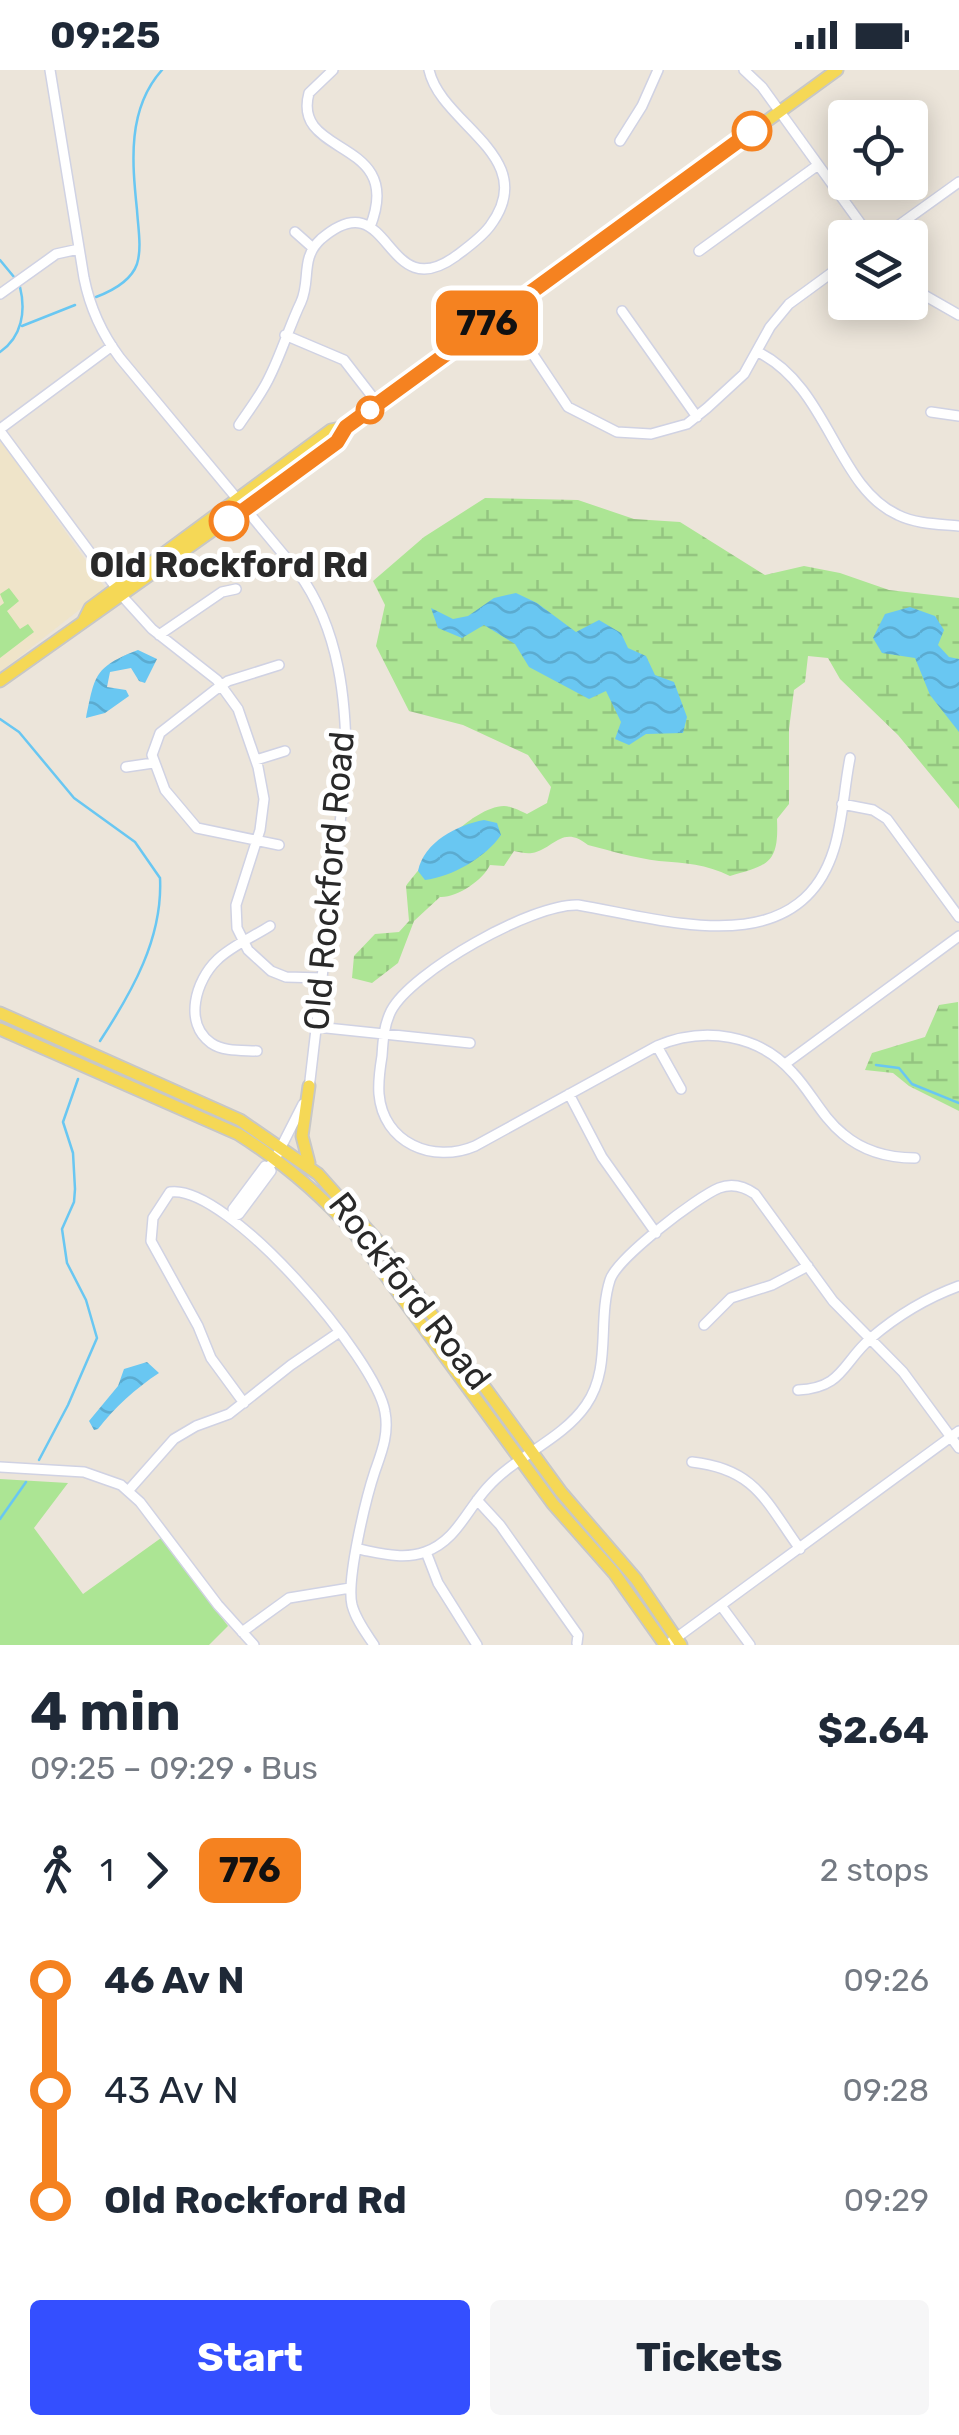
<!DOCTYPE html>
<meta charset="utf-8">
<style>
:root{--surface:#fff;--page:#f6f6f7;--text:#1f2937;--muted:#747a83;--accent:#344fff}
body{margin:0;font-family:Rubik,sans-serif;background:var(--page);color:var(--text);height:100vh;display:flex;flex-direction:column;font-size:38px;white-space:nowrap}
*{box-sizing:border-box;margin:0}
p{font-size:32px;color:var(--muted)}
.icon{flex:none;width:55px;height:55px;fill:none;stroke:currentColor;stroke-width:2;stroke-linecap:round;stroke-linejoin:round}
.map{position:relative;height:1575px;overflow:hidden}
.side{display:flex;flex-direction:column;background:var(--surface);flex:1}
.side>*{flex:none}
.badge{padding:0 20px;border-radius:15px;font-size:35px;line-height:65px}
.controls{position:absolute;left:828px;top:30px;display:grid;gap:20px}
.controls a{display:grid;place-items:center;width:100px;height:100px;border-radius:10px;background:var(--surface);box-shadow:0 5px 25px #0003;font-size:50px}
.map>.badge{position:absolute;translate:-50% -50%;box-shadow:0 0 0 5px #fff}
.legs{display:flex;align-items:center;gap:15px;height:110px;padding:0 30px;font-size:32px}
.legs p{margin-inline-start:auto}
.overview{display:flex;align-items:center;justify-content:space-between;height:170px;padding:0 30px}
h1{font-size:55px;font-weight:700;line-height:75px}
.button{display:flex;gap:20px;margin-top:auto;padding:20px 30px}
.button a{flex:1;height:115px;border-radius:10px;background:var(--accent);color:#fff;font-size:40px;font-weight:700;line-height:115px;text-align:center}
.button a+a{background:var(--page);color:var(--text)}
ul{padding:0 30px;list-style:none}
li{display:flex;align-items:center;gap:35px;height:110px;font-size:38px}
li i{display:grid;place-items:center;width:15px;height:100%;margin:0 12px;background:currentColor}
li i::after{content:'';width:25px;height:25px;margin:-12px;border:8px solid;border-radius:50%;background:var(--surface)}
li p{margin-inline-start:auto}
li:first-child i{background:linear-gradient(#0000 50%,currentColor 0)}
li:last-child i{background:linear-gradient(currentColor 50%,#0000 0)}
.status{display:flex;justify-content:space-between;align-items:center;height:70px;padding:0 50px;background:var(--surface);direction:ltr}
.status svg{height:28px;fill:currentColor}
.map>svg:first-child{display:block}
.education{fill:#efe4c9}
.wetland{fill:url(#wetland-marsh)}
.park{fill:#ace594}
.water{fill:url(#water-waves)}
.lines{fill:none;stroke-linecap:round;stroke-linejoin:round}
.stream{stroke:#69c7f2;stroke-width:2.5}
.minor-casing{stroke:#d0d2e3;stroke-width:12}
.major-casing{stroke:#c7c7c7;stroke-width:15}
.minor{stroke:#fff;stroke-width:9}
.major{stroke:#f5d856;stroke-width:11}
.line-1-casing{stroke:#fff;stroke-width:22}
.line-1{stroke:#f58220;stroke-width:15}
.stop-1-dot{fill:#fff;stroke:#f58220;stroke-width:5}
.labels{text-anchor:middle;stroke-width:10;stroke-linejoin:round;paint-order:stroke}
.stop-label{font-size:35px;font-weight:bold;fill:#292929;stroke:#fff}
.street-label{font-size:35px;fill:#292929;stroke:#fff}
</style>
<div class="status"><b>09:25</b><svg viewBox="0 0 49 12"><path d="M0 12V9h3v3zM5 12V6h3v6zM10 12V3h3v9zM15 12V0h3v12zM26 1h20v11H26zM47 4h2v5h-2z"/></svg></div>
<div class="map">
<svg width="959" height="1575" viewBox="0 0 959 1575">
<defs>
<pattern id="wetland-marsh" width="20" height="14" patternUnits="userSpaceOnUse" patternTransform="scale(2.5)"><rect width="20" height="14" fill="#ace594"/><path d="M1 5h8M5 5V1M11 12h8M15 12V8" fill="none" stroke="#94c480"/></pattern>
<pattern id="water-waves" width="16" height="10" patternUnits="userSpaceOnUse" patternTransform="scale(2.5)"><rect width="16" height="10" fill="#69c7f2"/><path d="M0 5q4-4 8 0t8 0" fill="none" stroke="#5babd0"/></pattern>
</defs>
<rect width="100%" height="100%" fill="#ece5da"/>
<path class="education" d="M 0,369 L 106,519 L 0,602 Z"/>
<path class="wetland" d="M 485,428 L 578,430 L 634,449 L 680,452 L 765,505 L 804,496 L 840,503 L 889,520 L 959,528 L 959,739 L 898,665 L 840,609 L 828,588 L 808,586 L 805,612 L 794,620 L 789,659 L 789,734 L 777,749 C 779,793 769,795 730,806 C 706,794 685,793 659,791 C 635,788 611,781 588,775 C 562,754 554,779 532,783 C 526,784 520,782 514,781 L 504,796 L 490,795 C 483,810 457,828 440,827 L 414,851 L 398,893 L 372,913 L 352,908 L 354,886 L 375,864 L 399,862 L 409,851 L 406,816 C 425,791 471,737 504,736 C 511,736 521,741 527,744 L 547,733 L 551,717 L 528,685 L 463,655 L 409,641 L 376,576 L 385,535 L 373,511 L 424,467 Z
M 958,932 L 959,1041 L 909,1016 L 893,1003 L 865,1000 L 872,983 L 925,967 L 939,935 Z"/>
<path class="park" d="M 9,518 L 19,531 L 7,541 L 20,559 L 28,554 L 34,562 L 0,588 L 0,536 L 4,533 L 0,524 Z
M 0,1409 L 68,1413 L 34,1458 L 83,1524 L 161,1468 L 228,1556 L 209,1575 L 0,1575 Z"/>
<path class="water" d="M 516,523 L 537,533 L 576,562 L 599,550 L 621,563 L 628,578 L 646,586 L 655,605 L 674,612 L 687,647 L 683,663 L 646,664 L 629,675 L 615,669 L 621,652 L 606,621 L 589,629 L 529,597 L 515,574 L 484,555 L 462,568 L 438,558 L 431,538 L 453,549 L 468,546 L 494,528 Z
M 910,537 L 935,546 L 944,560 L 938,575 L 949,587 L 959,589 L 959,662 L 930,625 L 915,588 L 882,583 L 873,568 L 885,544 Z
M 138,580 L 157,589 L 145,613 L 139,611 L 131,598 L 110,602 L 107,617 L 126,620 L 129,626 L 105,643 L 86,648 C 95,605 94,597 138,580 Z
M 484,750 L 497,753 L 501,765 C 486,787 452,807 425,810 L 418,801 C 424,772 457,755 484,750 Z
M 147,1292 L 159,1303 C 136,1318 114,1338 98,1359 L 94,1360 L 89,1351 L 118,1316 L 124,1299 Z"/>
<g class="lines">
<path class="stream" d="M 0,190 L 14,207
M 96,227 C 112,221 131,211 137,194 C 142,178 138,157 137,140 C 132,92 127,39 162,0
M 22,256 L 75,235
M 0,282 C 22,267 26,241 20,217
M 0,649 L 19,662 L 74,728 L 135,772 L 160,808 C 163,868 132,922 100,971
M 876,995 L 899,998 L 912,1014 L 959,1033
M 39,1390 L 68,1335 L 97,1268 L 86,1230 L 67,1193 L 62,1159 L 74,1132 L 75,1119 L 73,1083 L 63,1052 L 78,1009
M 0,1449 L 26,1412"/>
<g class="minor-casing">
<path id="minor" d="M 50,0 L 84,208 C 90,238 102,264 120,288 L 298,502 C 340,560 347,632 346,702 L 309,1019
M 333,0 L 309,23 C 291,88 406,67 370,157
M 744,0 L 762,17 L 871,168
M 620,71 L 642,36 L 658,0
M 295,162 L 313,178
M 881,168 L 959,112
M 699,181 L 818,95
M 910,217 L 959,245
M 0,224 L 56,184 L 79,179
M 504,241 L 568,337 L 617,362 L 651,364 L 687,354 L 707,338 L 744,304 L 770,257 L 789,234 L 845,193
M 622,241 L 697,347
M 285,265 L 344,290 L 378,334
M 758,282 C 829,317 836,417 898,445 C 916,454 939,454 959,456
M 931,342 L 959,346
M 239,355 C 249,340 260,326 268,310 C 281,285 289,257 301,232 C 311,210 300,188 321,169 C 392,108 383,239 456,186 C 468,177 481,168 490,156 C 542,87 441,55 429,0
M 0,359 L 112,276
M 0,361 L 123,527 L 152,559 L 217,610 L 238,639 L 258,697 L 264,729 L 260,760 L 236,835 L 237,858 L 248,880 L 271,901 L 286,907 L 323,908
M 159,565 L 222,522 L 236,519
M 850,688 C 844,718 843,750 834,779 C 798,895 664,849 578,835 C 533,833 411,902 391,941 C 384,955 383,970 382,986 C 380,998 378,1011 379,1024 C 383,1073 433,1094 475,1076 L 657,976 C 704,956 759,964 793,1003 C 811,1022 822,1047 843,1064 C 863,1081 889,1088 915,1088
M 256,690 L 285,681
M 126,697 L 153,693
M 842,734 L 873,740 L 887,749 L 959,847
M 279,775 L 197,758 L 165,720 L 152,685 L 160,663 L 215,620 L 228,611 L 279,595
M 317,957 L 470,973
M 657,976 L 681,1019
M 257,981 C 243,980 224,982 211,973 C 183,953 196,910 217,890 C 231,876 253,867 270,856
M 785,994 L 959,866
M 569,1024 L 602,1087 L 656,1163
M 235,1144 L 233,1139 L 265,1096 L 269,1097 L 275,1089 L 303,1034
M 232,1147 L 239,1144 L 271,1101 L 269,1097
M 704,1255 L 731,1228 L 772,1215 L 808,1196
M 798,1320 C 843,1318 842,1293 871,1268 C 898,1245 926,1228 959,1216
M 244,1333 L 211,1288 L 198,1256 L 151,1171 L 153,1148 L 170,1122 C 227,1113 377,1290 385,1342 C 389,1364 382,1381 375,1401 C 366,1428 346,1510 352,1535 C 356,1550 366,1563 374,1575
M 692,1392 C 756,1399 766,1432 800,1479
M 0,1397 L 84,1402 L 121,1415 L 140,1432 L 218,1535 L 254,1575
M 128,1421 L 174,1369 L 196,1356 L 229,1344 L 291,1295 L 338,1263
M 477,1430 L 500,1455 L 578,1565 L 577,1573
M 358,1479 C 380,1483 403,1490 425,1482 C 456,1471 466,1441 487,1418 C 515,1386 562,1370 586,1335 C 612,1298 597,1251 610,1210 C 617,1188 697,1127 719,1118 C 732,1113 745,1117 755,1124 L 833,1231 L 903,1302 L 959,1378
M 426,1482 L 438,1513 L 477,1575
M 722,1537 L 750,1575
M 242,1562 L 289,1528 L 350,1518
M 672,1571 L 959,1361"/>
</g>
<g class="major-casing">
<path id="major" d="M 84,550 L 90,538 L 331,360 L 346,357
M 0,611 L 337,372 L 346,357 L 837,0
M 0,943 L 240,1050 L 318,1104 L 382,1176 L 561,1422 L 636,1509 L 681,1575
M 0,959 L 238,1064 C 281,1091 319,1123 353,1161 L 553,1434 L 614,1503 L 665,1575
M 309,1093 L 302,1066 L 309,1016"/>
</g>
<use href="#minor" class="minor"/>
<use href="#major" class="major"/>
</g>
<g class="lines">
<g class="line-1-casing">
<path id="line-1" d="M 229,451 L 337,372 L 346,357 L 752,61"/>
</g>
<use href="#line-1" class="line-1"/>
</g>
<g class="stop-1-dot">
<circle cx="752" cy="61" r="18"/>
<circle cx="370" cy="340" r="12"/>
<circle cx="229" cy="451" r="18"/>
</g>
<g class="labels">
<g class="stop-label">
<text x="229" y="507">Old Rockford Rd</text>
</g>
<g class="street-label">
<text transform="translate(329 811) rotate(-85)" y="12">Old Rockford Road</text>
<text transform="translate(410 1221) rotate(52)" y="12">Rockford Road</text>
</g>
</g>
</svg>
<div class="controls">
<a><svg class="icon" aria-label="locate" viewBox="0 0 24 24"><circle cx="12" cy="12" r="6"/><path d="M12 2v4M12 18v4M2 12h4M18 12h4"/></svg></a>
<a><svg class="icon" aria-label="layers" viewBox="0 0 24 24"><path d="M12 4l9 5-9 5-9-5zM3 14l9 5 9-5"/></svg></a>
</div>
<b class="badge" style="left:487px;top:253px;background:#f58220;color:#111">776</b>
</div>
<section class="side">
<div class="overview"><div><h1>4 min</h1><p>09:25 – 09:29 · Bus</p></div><b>$2.64</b></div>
<div class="legs"><svg class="icon" aria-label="walk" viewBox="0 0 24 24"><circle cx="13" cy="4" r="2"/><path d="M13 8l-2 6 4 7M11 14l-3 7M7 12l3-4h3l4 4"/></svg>1<svg class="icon" aria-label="forward" viewBox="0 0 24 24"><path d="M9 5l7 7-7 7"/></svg><b class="badge" style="background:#f58220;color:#111">776</b><p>2 stops</p></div>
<ul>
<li><i style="color:#f58220"></i><b>46 Av N</b><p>09:26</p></li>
<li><i style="color:#f58220"></i><span>43 Av N</span><p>09:28</p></li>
<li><i style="color:#f58220"></i><b>Old Rockford Rd</b><p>09:29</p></li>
</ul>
<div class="button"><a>Start</a><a>Tickets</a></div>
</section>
